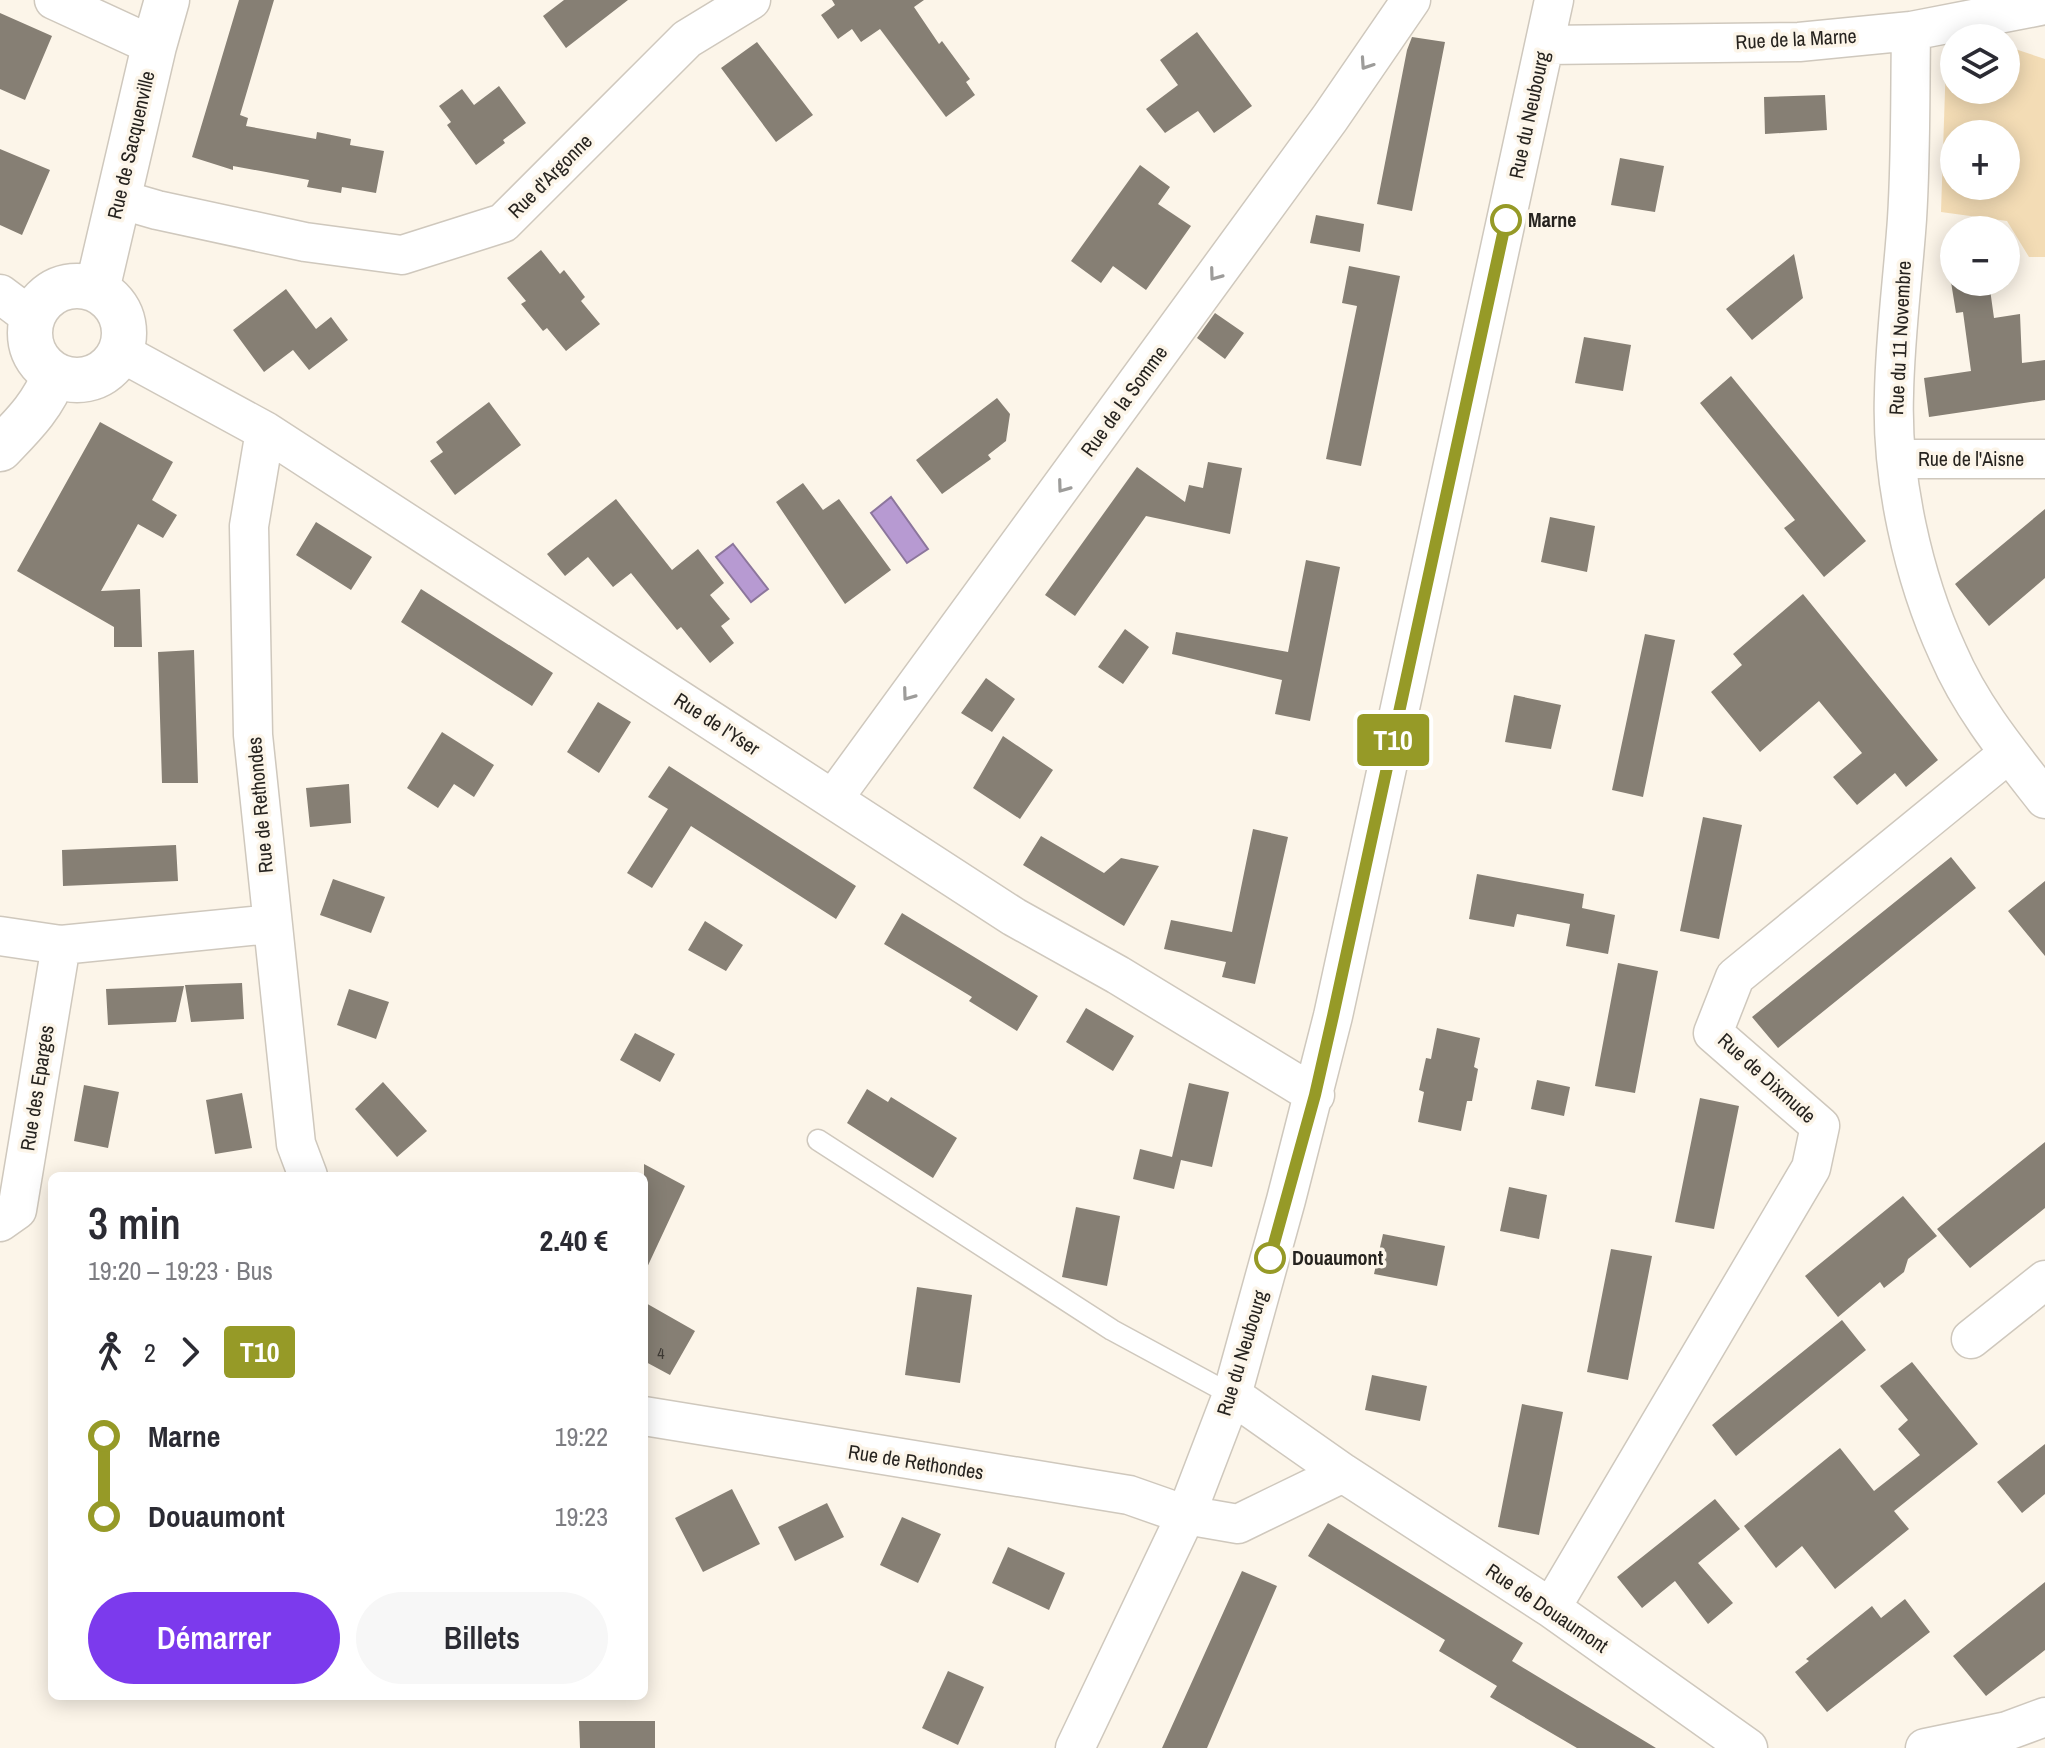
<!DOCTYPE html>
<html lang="fr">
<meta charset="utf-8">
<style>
:root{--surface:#fff;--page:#f7f7f7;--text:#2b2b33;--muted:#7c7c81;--accent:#7c3aed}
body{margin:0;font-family:"Archivo Narrow",sans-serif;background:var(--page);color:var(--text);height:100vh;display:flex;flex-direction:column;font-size:30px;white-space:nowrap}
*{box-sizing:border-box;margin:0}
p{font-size:26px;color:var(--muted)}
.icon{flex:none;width:44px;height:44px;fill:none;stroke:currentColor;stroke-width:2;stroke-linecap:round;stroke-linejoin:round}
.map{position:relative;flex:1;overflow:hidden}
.panel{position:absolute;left:48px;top:1172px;width:600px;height:528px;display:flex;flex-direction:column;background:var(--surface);border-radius:12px;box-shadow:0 4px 20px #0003}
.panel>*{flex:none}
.badge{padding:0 16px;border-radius:6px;font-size:28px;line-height:52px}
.buttons{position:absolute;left:1940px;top:24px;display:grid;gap:16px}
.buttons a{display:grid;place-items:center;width:80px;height:80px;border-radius:50%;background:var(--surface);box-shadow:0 4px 20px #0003;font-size:40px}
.map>.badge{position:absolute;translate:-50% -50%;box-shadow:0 0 0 4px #fff}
.legs{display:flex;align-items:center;gap:12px;height:88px;padding:0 40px;font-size:26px}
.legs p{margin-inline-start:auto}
.summary{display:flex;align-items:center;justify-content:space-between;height:136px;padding:0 40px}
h1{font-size:44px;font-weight:600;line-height:60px}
.primary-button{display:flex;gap:16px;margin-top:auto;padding:16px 40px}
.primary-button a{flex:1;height:92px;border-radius:48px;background:var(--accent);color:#fff;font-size:32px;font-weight:600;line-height:92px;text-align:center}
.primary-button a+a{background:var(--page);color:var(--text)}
ul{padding:0 40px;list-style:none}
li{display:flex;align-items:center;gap:28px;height:80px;font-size:30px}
li i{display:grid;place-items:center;width:12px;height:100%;margin:0 10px;background:currentColor}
li i::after{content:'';width:20px;height:20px;margin:-10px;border:6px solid;border-radius:50%;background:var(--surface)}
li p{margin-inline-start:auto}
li:first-child i{background:linear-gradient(#0000 50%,currentColor 0)}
li:last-child i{background:linear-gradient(currentColor 50%,#0000 0)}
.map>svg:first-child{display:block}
.green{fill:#f3dcb5;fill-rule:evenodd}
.water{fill:#b79ad2;stroke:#8c769c;stroke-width:2}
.building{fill:#867f74}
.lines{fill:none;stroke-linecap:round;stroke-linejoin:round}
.lane-casing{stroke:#cfc8bd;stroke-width:23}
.street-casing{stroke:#cfc8bd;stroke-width:41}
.secondary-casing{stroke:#cfc8bd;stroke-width:47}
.lane{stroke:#fff;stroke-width:20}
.street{stroke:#fff;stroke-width:38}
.secondary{stroke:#fff;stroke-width:44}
.oneway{stroke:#9d9c9a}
.line-1-casing{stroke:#fff;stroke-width:18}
.line-1{stroke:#969a27;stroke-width:12}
.stop-1-dot{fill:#fff;stroke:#969a27;stroke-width:4}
.labels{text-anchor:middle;stroke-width:7;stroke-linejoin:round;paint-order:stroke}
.number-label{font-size:16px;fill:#3e3a34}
.street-label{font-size:20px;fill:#26231f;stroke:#fcf5e9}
.stop-label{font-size:20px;font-weight:bold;fill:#26231f;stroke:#fcf5e9;text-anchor:start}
</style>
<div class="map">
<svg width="2045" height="1748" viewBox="0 0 2045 1748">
<rect width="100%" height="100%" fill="#fcf5e9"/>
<path class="green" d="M 2006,46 L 2045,59 L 2045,257 L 2029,257 L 2007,221 L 1941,212 L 1946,60 L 1954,57 L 1954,90 L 2006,90 ZM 1954,134 L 2006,134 L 2006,186 L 1954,186 Z"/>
<path class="water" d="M 891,497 L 928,549 L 907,563 L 871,513 Z
M 733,544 L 768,589 L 751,602 L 716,557 Z"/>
<path class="building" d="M 239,0 L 274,0 L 240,115 L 248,118 L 246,126 L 316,139 L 317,132 L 351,139 L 350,145 L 384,151 L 376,193 L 342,187 L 341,193 L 307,187 L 309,180 L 233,166 L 233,170 L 192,157 Z
M 564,0 L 628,0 L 566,48 L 543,16 Z
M 832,0 L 924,0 L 914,7 L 939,44 L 942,41 L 970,79 L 966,82 L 975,95 L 946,117 L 880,29 L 861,42 L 852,29 L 838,39 L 821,15 L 835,5 Z
M 0,13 L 52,36 L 25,100 L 0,89 Z
M 1197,32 L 1252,106 L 1214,133 L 1198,111 L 1165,133 L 1146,109 L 1178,85 L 1160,60 Z
M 1412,37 L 1445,42 L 1412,211 L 1377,204 L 1407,50 Z
M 757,42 L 813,115 L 776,142 L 721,68 Z
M 499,86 L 526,123 L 503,140 L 505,143 L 476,165 L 447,125 L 451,122 L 439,106 L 462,89 L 474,105 Z
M 1825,95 L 1827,130 L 1765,134 L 1764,97 Z
M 0,149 L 50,170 L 22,235 L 0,225 Z
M 1620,158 L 1664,166 L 1655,212 L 1611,205 Z
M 1140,165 L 1170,187 L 1158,204 L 1191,226 L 1146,290 L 1113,266 L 1101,283 L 1071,261 Z
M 1316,215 L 1364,224 L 1360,252 L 1310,243 Z
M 541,250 L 560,274 L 564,270 L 575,284 L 585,297 L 581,301 L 600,324 L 566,351 L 547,328 L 543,331 L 521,304 L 526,301 L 507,278 Z
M 1794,254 L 1803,298 L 1752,340 L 1726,309 Z
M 1349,266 L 1400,276 L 1361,466 L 1326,459 L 1357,306 L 1342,303 Z
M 1951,282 L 1989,282 L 1994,318 L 2020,314 L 2022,363 L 2045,360 L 2045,400 L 1929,417 L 1924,378 L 1971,371 L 1963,312 L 1956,313 Z
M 286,289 L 316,329 L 331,317 L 348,340 L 309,370 L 293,350 L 264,372 L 233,330 Z
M 1215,313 L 1244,333 L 1225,359 L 1197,338 Z
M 1584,337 L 1631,345 L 1623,391 L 1575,383 Z
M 1731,376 L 1866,541 L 1824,577 L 1784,528 L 1795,520 L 1700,403 Z
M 997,398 L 1010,414 L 1006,441 L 988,455 L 991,459 L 942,494 L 916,460 Z
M 489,402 L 521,445 L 455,495 L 430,461 L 443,452 L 436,442 Z
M 100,422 L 173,462 L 152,500 L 177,515 L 163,538 L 138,524 L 101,591 L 140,589 L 142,647 L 114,647 L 114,627 L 17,571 Z
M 1208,462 L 1242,468 L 1230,534 L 1146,516 L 1075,616 L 1045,595 L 1137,467 L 1185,502 L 1189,485 L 1203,488 Z
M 803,483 L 823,510 L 839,499 L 891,570 L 845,604 L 776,502 Z
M 616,499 L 672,570 L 698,549 L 724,583 L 710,595 L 730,619 L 721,626 L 734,643 L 710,663 L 681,627 L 677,630 L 631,573 L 613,587 L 588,557 L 565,576 L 547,554 Z
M 2045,509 L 2045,578 L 1989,626 L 1955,584 Z
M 1550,517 L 1595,526 L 1587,572 L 1541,562 Z
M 316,522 L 372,557 L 351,590 L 296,555 Z
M 1306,560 L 1340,567 L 1310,721 L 1275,714 L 1282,680 L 1172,654 L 1176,632 L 1288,652 Z
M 421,589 L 553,673 L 532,706 L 401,622 Z
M 1803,594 L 1938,760 L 1906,787 L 1895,773 L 1857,805 L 1833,777 L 1862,753 L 1819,701 L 1760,752 L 1711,692 L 1742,665 L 1733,654 Z
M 1125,629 L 1149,647 L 1123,684 L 1098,667 Z
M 1645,634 L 1675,640 L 1643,797 L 1612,790 Z
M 194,650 L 198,783 L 162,783 L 158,652 Z
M 986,678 L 1015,699 L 992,732 L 961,713 Z
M 1514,695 L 1561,705 L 1551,749 L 1505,742 Z
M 598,702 L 631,722 L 599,773 L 567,752 Z
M 442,732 L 494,765 L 474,797 L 454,784 L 438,808 L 407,788 Z
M 1003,736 L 1053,770 L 1020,819 L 973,788 Z
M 669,766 L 856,886 L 836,919 L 691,826 L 652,888 L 627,873 L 668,809 L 648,797 Z
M 349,784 L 351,823 L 310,827 L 306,788 Z
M 1703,817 L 1742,825 L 1719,939 L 1680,931 Z
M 1253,829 L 1288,837 L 1255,984 L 1222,977 L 1226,962 L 1164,949 L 1171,920 L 1232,932 Z
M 1041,836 L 1104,873 L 1121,858 L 1159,866 L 1124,926 L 1023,865 Z
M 176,845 L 178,881 L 63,886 L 62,850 Z
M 1951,857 L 1976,888 L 1778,1048 L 1752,1017 Z
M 1477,874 L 1584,894 L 1582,908 L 1615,915 L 1608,954 L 1566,946 L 1570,924 L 1517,914 L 1514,927 L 1469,919 Z
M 333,879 L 385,897 L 371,933 L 320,915 Z
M 2045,881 L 2045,956 L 2008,911 Z
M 902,913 L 1038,996 L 1017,1031 L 969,1001 L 972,997 L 884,944 Z
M 705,921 L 743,945 L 726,971 L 688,950 Z
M 1618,963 L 1658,971 L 1635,1093 L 1595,1086 Z
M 242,983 L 244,1019 L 191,1022 L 185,985 Z
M 184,986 L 176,1022 L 108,1025 L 106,989 Z
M 349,989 L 389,1002 L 376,1039 L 337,1025 Z
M 1086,1008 L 1134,1036 L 1113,1071 L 1066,1042 Z
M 1437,1028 L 1480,1038 L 1474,1067 L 1478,1069 L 1472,1101 L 1467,1101 L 1461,1131 L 1418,1122 L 1424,1092 L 1419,1090 L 1426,1058 L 1431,1059 Z
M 635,1033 L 675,1054 L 660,1082 L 620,1060 Z
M 1537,1080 L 1570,1087 L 1564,1116 L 1531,1109 Z
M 383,1082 L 427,1131 L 397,1157 L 355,1109 Z
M 1189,1083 L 1229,1092 L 1212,1167 L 1181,1160 L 1174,1189 L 1133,1179 L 1140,1149 L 1172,1157 Z
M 84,1085 L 119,1092 L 108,1148 L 74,1141 Z
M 867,1089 L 888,1102 L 891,1097 L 957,1138 L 933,1178 L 847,1123 Z
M 242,1093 L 252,1148 L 215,1154 L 206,1100 Z
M 1700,1098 L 1739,1106 L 1714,1229 L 1675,1222 Z
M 2045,1142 L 2045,1208 L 1970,1268 L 1937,1229 Z
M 644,1164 L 685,1186 L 644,1274 Z
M 1509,1187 L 1547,1195 L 1539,1239 L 1500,1231 Z
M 1903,1196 L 1937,1236 L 1908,1259 L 1904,1272 L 1884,1288 L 1880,1282 L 1838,1317 L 1805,1276 Z
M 1076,1207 L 1120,1216 L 1107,1286 L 1062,1277 Z
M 1383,1234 L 1445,1246 L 1437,1286 L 1374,1274 Z
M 1611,1249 L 1652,1256 L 1628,1380 L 1587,1372 Z
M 917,1287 L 972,1295 L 960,1383 L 905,1375 Z
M 644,1302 L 695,1331 L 670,1375 L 644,1361 Z
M 1842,1320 L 1866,1350 L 1736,1456 L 1712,1425 Z
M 1912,1362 L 1978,1444 L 1894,1511 L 1909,1529 L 1835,1589 L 1802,1546 L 1776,1568 L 1744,1526 L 1831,1455 L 1840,1448 L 1874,1491 L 1920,1455 L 1898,1429 L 1908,1420 L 1880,1386 Z
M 1372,1375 L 1427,1386 L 1420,1421 L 1365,1410 Z
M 1522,1404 L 1563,1412 L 1539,1535 L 1498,1527 Z
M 2045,1444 L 2045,1494 L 2022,1513 L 1997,1482 Z
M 732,1489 L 760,1544 L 703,1572 L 675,1518 Z
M 1715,1499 L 1740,1529 L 1698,1563 L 1733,1603 L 1708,1624 L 1675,1581 L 1642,1608 L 1617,1577 Z
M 827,1503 L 844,1537 L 795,1561 L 778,1527 Z
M 902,1517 L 941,1534 L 918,1583 L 880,1565 Z
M 1328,1523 L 1523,1643 L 1512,1661 L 1656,1748 L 1577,1748 L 1490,1697 L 1497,1686 L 1439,1651 L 1445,1640 L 1308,1556 Z
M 1008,1547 L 1065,1573 L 1049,1610 L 992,1583 Z
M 1242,1571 L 1277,1586 L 1207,1748 L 1162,1748 Z
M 2045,1582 L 2045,1650 L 1986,1696 L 1953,1656 Z
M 1905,1599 L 1930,1632 L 1827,1712 L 1795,1672 L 1809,1661 L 1806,1659 L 1872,1606 L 1881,1618 Z
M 948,1671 L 984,1687 L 958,1745 L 922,1728 Z
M 579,1721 L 655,1721 L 655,1748 L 580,1748 Z"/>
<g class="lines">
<g class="lane-casing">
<path id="lane" d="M 818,1140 L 1112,1330 L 1232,1395"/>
</g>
<g class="street-casing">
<path id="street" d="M 54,0 L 154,46
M 1911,31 C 1910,94 1911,157 1907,219 C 1903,277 1895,336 1894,394 C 1891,478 1913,577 1948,653 C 1971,707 2009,753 2045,799
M 1545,45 L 1799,42 L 1911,31 L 2045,5
M 119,199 L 157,210 L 305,242 L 402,255 L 503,223 L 687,39 L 751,0
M 0,294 L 32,318
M 120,352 L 265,431 L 1014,917 L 1118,975 L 1315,1095
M 265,431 L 249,526 L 253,735 L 296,1144 L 308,1176
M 1898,459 L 2045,459
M 833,799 L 1330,118 L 1411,0
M 0,936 L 61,945
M 0,1222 L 17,1210 L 61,945 L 271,924
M 1971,1339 L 2045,1280
M 1232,1395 L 1343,1473 L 1551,1608 L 1748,1748
M 644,1416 L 1129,1495 L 1186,1515 L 1238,1524 L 1343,1473
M 1551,1608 L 1811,1168 L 1820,1126 L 1713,1033 L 1735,977 L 2009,753
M 1075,1748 L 1186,1515 L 1232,1395 L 1286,1200 L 1333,1016 L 1554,0
M 1925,1748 L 2007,1731 L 2045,1717"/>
</g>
<g class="secondary-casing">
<path id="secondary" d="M30 333a47 47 0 1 1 94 0a47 47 0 1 1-94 0Z
M 97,290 L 154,46 L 167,0
M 0,449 C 21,427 44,405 54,375"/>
</g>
<use href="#lane" class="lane"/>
<use href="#street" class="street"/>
<use href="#secondary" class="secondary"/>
</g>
<defs><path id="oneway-chevron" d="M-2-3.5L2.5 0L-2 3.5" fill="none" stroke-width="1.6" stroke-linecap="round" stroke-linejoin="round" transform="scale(2)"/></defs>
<g class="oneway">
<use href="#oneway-chevron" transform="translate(1366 64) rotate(124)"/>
<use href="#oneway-chevron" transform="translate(1215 275) rotate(126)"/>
<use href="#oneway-chevron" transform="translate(1063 487) rotate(126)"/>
<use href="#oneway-chevron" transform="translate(908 695) rotate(126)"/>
</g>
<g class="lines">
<g class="line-1-casing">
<path id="line-1" d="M 1270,1258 L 1315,1095 L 1333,1016 L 1506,220"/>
</g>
<use href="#line-1" class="line-1"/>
</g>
<g class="stop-1-dot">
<circle cx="1506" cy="220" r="14"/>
<circle cx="1270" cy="1258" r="14"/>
</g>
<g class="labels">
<g class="number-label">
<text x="661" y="1359">4</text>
</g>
<g class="street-label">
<text transform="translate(1796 39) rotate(-3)" y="7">Rue de la Marne</text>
<text transform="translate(1529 115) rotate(-78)" y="7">Rue du Neubourg</text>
<text transform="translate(131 145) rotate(-77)" y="7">Rue de Sacquenville</text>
<text transform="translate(550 176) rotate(-45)" y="7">Rue d'Argonne</text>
<text transform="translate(1900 338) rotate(-87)" y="7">Rue du 11 Novembre</text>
<text transform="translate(1124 401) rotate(-54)" y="7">Rue de la Somme</text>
<text x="1971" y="466">Rue de l'Aisne</text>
<text transform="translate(717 724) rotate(33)" y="7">Rue de l'Yser</text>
<text transform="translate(260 805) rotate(-95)" y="7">Rue de Rethondes</text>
<text transform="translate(1767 1078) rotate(42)" y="7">Rue de Dixmude</text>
<text transform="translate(37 1088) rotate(-81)" y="7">Rue des Eparges</text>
<text transform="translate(1242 1353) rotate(-73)" y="7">Rue du Neubourg</text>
<text transform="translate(916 1462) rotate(9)" y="7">Rue de Rethondes</text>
<text transform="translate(1547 1608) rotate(34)" y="7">Rue de Douaumont</text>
</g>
<g class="stop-label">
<text x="1528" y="227">Marne</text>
<text x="1292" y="1265">Douaumont</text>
</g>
</g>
</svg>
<div class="buttons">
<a><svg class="icon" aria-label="layers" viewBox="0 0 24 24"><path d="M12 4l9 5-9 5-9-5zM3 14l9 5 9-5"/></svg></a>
<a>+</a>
<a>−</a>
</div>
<b class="badge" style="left:1393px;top:740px;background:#969a27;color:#fff">T10</b>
<section class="panel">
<div class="summary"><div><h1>3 min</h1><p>19:20 – 19:23 · Bus</p></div><b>2.40 €</b></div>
<div class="legs"><svg class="icon" aria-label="walk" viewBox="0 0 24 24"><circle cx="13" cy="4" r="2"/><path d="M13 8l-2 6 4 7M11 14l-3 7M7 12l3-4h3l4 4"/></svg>2<svg class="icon" aria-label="forward" viewBox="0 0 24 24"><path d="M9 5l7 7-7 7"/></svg><b class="badge" style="background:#969a27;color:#fff">T10</b></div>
<ul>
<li><i style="color:#969a27"></i><b>Marne</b><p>19:22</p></li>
<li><i style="color:#969a27"></i><b>Douaumont</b><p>19:23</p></li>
</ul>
<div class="primary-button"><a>Démarrer</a><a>Billets</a></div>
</section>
</div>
